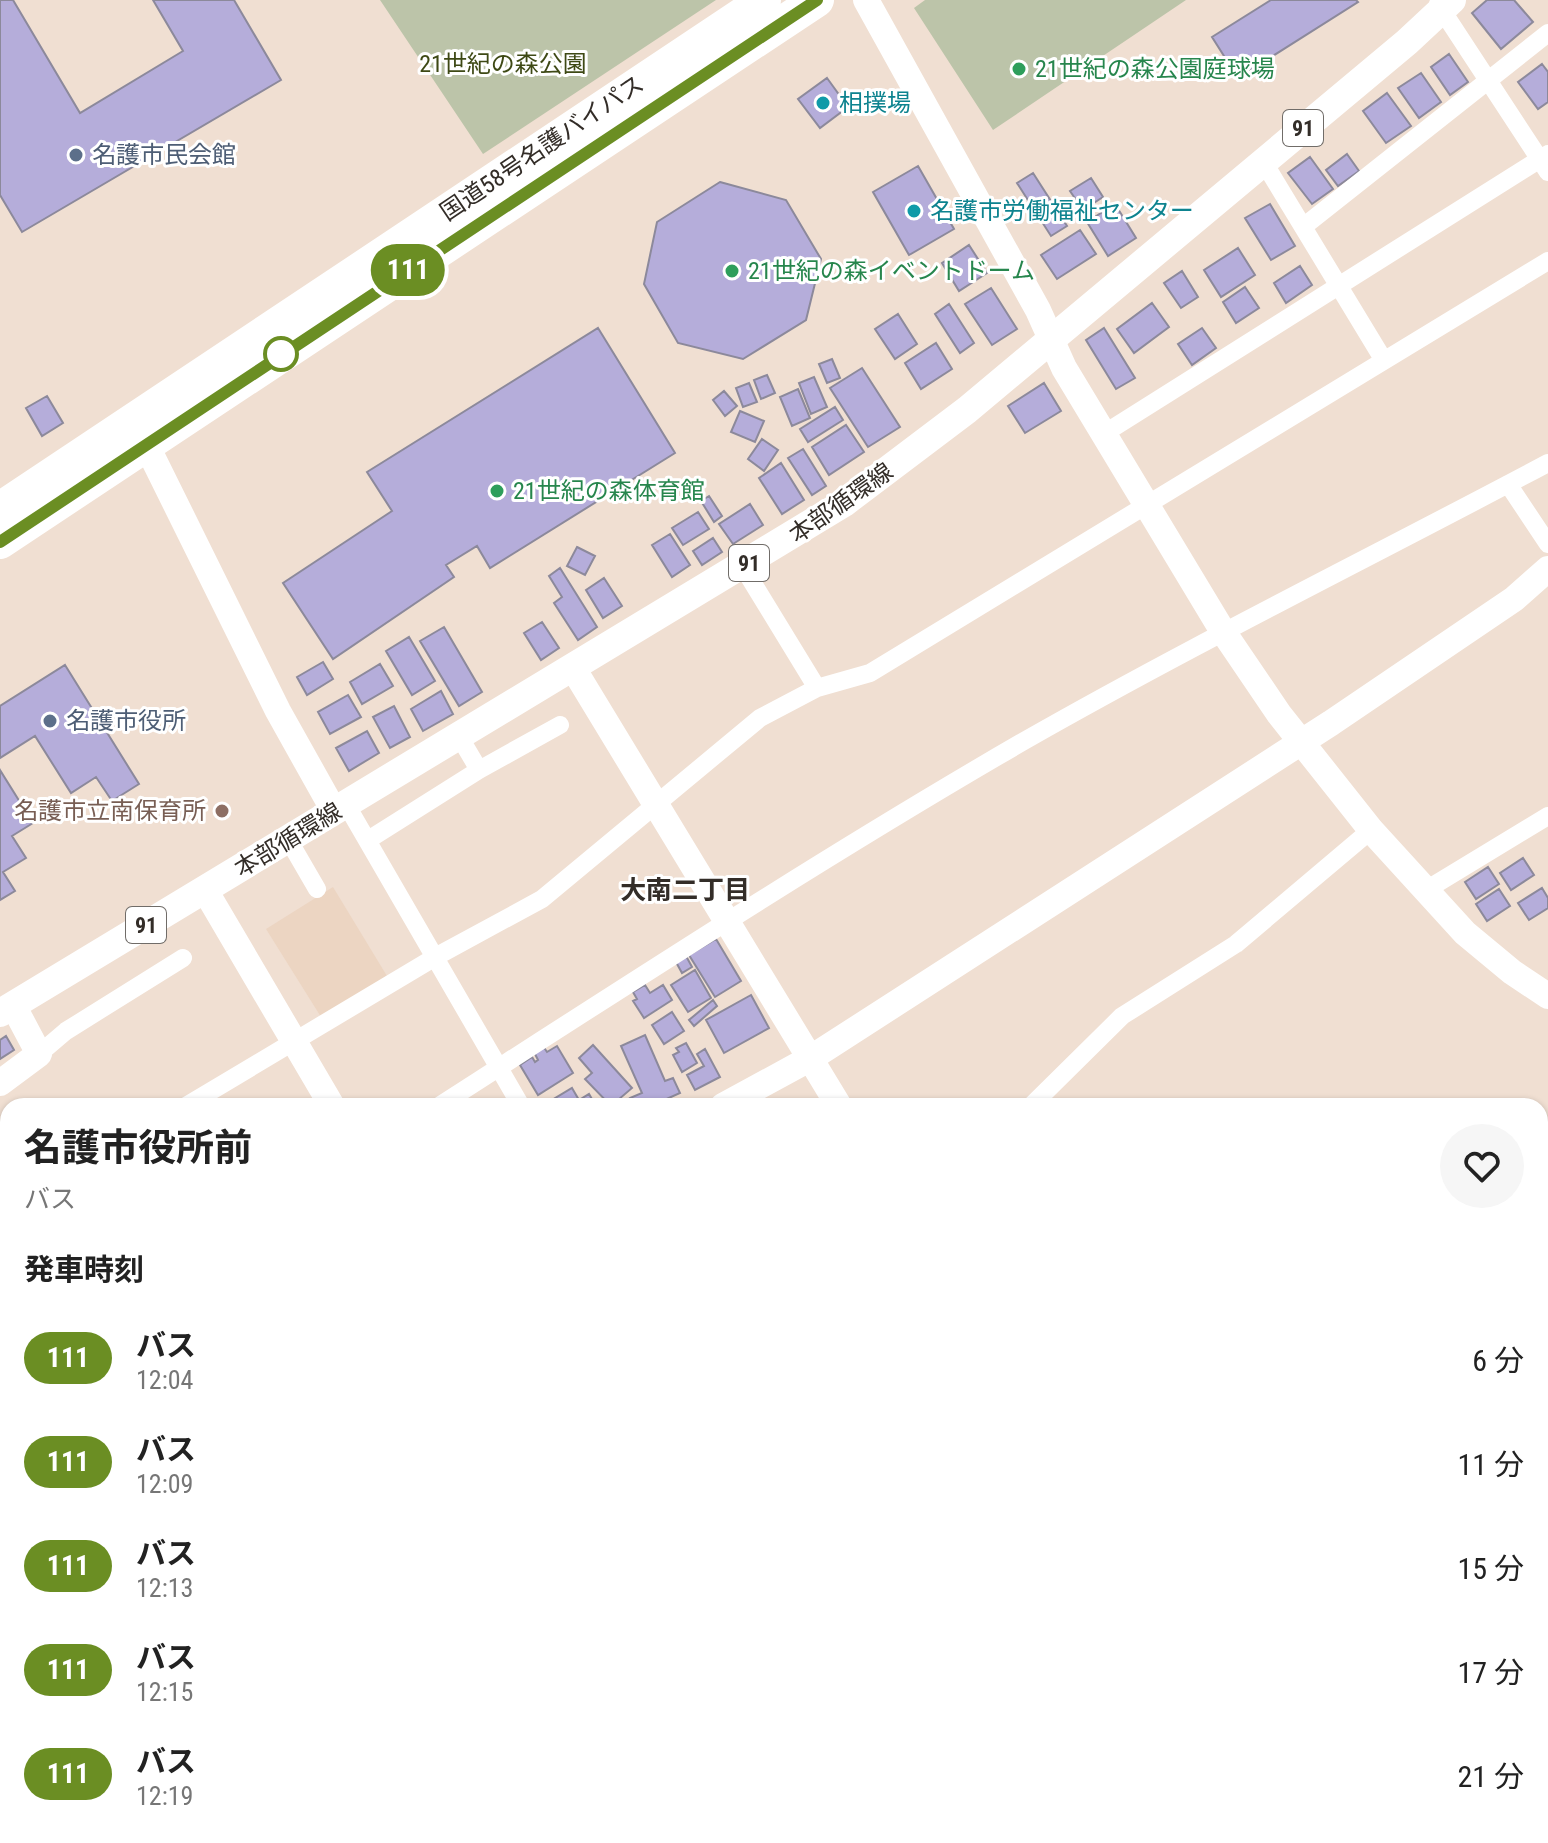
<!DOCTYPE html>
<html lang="ja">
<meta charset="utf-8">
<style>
:root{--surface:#fff;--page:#f6f6f6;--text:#222;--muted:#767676}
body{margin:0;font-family:"Roboto Condensed","Noto Sans JP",sans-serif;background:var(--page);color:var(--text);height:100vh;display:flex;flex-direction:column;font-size:30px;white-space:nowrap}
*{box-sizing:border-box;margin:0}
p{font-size:26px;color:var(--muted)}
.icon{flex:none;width:44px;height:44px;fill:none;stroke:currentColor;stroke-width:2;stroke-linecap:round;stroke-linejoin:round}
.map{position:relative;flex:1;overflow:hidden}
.side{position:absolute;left:0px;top:1098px;width:1548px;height:746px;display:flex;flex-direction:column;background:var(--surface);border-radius:24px 24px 0 0;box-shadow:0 2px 6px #0004}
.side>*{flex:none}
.badge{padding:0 16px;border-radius:26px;font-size:28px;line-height:52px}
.map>.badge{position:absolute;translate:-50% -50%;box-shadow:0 0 0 4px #fff}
h2{padding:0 24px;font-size:30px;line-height:72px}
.round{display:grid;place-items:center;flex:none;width:84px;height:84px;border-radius:42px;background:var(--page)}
.overview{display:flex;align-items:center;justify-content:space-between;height:136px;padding:0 24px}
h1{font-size:38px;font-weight:700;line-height:60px}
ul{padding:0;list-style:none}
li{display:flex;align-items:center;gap:24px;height:104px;padding:0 24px}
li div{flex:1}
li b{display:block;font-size:30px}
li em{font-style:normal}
li .badge{min-width:88px;font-weight:700;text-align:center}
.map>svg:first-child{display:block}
.built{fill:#ecd5c2}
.green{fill:#bcc4a9}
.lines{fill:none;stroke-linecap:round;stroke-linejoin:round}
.stream{stroke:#84a0c5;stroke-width:6}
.building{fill:#b5adda;stroke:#8c899b;stroke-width:2}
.street{stroke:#fff;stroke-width:18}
.secondary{stroke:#fff;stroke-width:26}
.primary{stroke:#fff;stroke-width:28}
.highway{stroke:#fff;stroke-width:34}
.line-casing{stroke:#fff;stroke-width:18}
.line{stroke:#6b8e23;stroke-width:12}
.leisure-dot{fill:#2e9e5b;stroke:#fff;stroke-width:3}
.culture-dot{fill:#0f9aa8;stroke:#fff;stroke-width:3}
.service-dot{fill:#5c6f8a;stroke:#fff;stroke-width:3}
.stop-dot{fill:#fff;stroke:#6b8e23;stroke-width:4}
.education-dot{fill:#8d6e63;stroke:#fff;stroke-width:3}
.labels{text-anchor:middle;stroke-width:6;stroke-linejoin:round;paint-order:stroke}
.shield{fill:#fff;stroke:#706c68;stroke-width:2}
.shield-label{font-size:22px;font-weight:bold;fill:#332d28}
.park-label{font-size:24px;fill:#3e4915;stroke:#fff}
.leisure-label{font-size:24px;fill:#27864d;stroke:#fff;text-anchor:start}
.culture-label{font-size:24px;fill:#0d838f;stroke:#fff;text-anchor:start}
.street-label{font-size:24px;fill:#332d28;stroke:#fff}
.service-label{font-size:24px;fill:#4e5e75;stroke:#fff;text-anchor:start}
.education-label{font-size:24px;fill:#785e54;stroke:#fff;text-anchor:end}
.neighbourhood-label{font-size:26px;font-weight:bold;fill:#332d28;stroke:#fff}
</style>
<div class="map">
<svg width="1548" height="1843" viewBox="0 0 1548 1843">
<rect width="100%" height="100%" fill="#f0dfd2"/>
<path class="built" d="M 333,887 L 387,976 L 321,1017 L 266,929 Z"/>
<path class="green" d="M 380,0 L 716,0 L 483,154 Z
M 925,0 L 1186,0 L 993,130 L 914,8 Z
M 1548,1153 L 1548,1609 L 1540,1606 L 1540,1168 Z"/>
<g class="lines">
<path class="stream" d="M 938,1836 L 942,1843
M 570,1843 L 576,1836"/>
</g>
<path class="building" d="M 0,0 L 13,0 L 80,113 L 183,51 L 153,0 L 234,0 L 281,80 L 22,232 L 0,195 Z
M 1271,0 L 1356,0 L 1358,2 L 1238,78 L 1212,37 Z
M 1487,0 L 1514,0 L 1533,22 L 1501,49 L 1472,13 Z
M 1449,54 L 1468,82 L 1450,95 L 1431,67 Z
M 1542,64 L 1548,72 L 1548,102 L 1538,109 L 1518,82 Z
M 1421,73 L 1441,102 L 1419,118 L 1398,88 Z
M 827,78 L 848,107 L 820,128 L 798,99 Z
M 1387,93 L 1411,126 L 1386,143 L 1363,111 Z
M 1347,154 L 1359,171 L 1338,186 L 1326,170 Z
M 1310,157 L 1333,189 L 1312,204 L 1288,173 Z
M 918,166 L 954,229 L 909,255 L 873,192 Z
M 1033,173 L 1067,226 L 1051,236 L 1017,183 Z
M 1091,178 L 1103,197 L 1083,210 L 1070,191 Z
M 720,182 L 786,200 L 821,259 L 806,320 L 743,359 L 678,343 L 644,284 L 657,222 Z
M 1115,204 L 1136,238 L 1108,256 L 1087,222 Z
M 1270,204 L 1295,246 L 1271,260 L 1245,218 Z
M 1080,230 L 1096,254 L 1057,279 L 1041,255 Z
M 969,245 L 987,273 L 959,291 L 942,263 Z
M 1238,248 L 1255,275 L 1221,297 L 1204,270 Z
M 1300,266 L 1312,285 L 1286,303 L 1274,283 Z
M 1182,271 L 1198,297 L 1181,308 L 1164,283 Z
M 1245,287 L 1259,308 L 1236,323 L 1223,302 Z
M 991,288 L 1017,329 L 992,345 L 965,304 Z
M 1152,303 L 1169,327 L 1134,353 L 1117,329 Z
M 949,304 L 974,343 L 960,353 L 935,314 Z
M 898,314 L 917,344 L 895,359 L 875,329 Z
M 598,328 L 675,453 L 490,568 L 477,546 L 446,565 L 454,577 L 333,659 L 283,583 L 392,511 L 367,472 Z
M 1104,328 L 1135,378 L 1116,389 L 1086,340 Z
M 1202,328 L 1216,348 L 1192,365 L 1178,344 Z
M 936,343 L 952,369 L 921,389 L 905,363 Z
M 832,359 L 840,378 L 827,383 L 819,364 Z
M 862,368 L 900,427 L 868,447 L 830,388 Z
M 767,375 L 775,393 L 761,399 L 754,380 Z
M 814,377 L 827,407 L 811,414 L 799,383 Z
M 749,383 L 757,402 L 743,407 L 736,388 Z
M 1044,383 L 1061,411 L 1025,433 L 1008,406 Z
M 798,389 L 810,418 L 792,426 L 780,397 Z
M 724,391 L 737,406 L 725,416 L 713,400 Z
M 47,396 L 63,423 L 42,436 L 26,408 Z
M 835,407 L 843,420 L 808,442 L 800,429 Z
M 740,411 L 764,421 L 755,442 L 731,432 Z
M 846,425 L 864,452 L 829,475 L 812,447 Z
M 762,439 L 778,450 L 764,471 L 748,459 Z
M 803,449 L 826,486 L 812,495 L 788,458 Z
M 781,463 L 804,500 L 782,514 L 759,478 Z
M 709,496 L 722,516 L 714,522 L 701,501 Z
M 750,504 L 763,525 L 733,544 L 719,524 Z
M 698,512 L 709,529 L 683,545 L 672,528 Z
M 670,534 L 690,565 L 672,577 L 652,545 Z
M 713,538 L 722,552 L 702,565 L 693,551 Z
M 577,547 L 595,556 L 585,575 L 567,566 Z
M 560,568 L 597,627 L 578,640 L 554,603 L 562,597 L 549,576 Z
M 604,578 L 622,606 L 603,618 L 586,590 Z
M 542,622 L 559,648 L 541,660 L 524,633 Z
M 444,627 L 482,692 L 459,706 L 420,641 Z
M 409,637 L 435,681 L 412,695 L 386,651 Z
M 323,662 L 333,679 L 307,695 L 297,677 Z
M 380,664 L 393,686 L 362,704 L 350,682 Z
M 65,665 L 139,784 L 112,801 L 96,777 L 71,793 L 35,736 L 0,758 L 0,706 Z
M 441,691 L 453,714 L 423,731 L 411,709 Z
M 348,695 L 361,717 L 330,734 L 318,712 Z
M 394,706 L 410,737 L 390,748 L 373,717 Z
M 367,731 L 379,753 L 349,771 L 336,748 Z
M 0,770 L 33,823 L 12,836 L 26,858 L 3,872 L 15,891 L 0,900 Z
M 1523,858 L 1534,875 L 1511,890 L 1500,873 Z
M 1488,867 L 1499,884 L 1476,899 L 1465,882 Z
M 1542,888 L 1548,898 L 1548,908 L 1529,920 L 1518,903 Z
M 1499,889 L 1510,906 L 1487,921 L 1476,904 Z
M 716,939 L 741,981 L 715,997 L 689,955 Z
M 686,956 L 692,967 L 682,973 L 676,962 Z
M 695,970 L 711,998 L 688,1012 L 671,985 Z
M 645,985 L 650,993 L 663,985 L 672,1000 L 644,1018 L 633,1001 L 637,999 L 633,992 Z
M 751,995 L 769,1028 L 724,1053 L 706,1020 Z
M 713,1000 L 717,1006 L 694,1026 L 689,1020 Z
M 672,1012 L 684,1031 L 664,1044 L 652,1025 Z
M 645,1035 L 665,1081 L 673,1078 L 680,1093 L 651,1106 L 634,1106 L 630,1098 L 642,1093 L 621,1046 Z
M 6,1036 L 14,1050 L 0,1059 L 0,1040 Z
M 686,1043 L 697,1063 L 682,1072 L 673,1055 L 679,1052 L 676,1048 Z
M 593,1045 L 632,1088 L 611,1106 L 585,1079 L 592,1073 L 579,1058 Z
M 543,1046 L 547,1052 L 557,1046 L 573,1073 L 538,1095 L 520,1065 L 532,1057 L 535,1062 L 538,1060 L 534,1052 Z
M 705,1049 L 720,1077 L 695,1090 L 687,1075 L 704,1066 L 697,1054 Z
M 572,1088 L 579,1100 L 589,1094 L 593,1101 L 585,1106 L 542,1106 Z"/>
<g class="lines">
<path class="street" d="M 1438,4 L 1548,172
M 1263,161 L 1383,359
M 1303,227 L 1548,33
M 1105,433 L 1548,154
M 1508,484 L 1548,544
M 743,567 L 817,688
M 459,736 L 479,770
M 346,804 L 521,1106
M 288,839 L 317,889
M 368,840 L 479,770 L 560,725
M 1426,890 L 1548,816
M 39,1054 L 66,1031 L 183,958
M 186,1106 L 437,956 L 542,899 L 760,718 L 817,688 L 870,673 L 1548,261
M 439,1106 C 632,982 825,856 1024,741 C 1196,643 1373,556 1548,463
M 1031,1106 L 1122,1016 L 1236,944 L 1371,830
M 0,1220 L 8,1215
M 1540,1619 L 1548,1621
M 0,1795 L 8,1812
M 20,1836 L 23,1843
M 981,1836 L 987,1843"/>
<path class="secondary" d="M 866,0 L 1038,310 L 1064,368 L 1222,630 L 1279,714 L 1371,830 L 1465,933 L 1512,972 L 1548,996
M 139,430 L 278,711 L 334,811
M 573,668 L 839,1106
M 205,890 L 332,1106
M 0,1083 L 39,1054 L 13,1005
M 723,1106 L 811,1058 L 1331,723 L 1514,599 L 1548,569
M 0,1467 L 8,1463
M 743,1836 L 747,1843
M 293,1843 L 303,1836"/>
<path class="primary" d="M 0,1013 L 844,503 L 967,410 L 1407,42 L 1452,0
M 0,1756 L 8,1757
M 628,1836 L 636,1843"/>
<path class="highway" d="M 0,509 L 764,0
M 0,542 L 817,0"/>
</g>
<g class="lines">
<g class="line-casing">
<path id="line" d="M 0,542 L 817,0"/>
</g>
<use href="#line" class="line"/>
</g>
<g class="leisure-dot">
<circle cx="1019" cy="69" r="8"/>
<circle cx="732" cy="271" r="8"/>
<circle cx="497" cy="491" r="8"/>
</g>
<g class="culture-dot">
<circle cx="823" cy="103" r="8"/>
<circle cx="914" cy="211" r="8"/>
</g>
<g class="service-dot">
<circle cx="76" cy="155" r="8"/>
<circle cx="50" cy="721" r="8"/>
</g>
<circle class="stop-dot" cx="281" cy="354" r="16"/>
<circle class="education-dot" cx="222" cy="811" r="8"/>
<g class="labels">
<g class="shield">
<rect x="1283" y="110" width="40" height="36" rx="6"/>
<rect x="729" y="545" width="40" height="36" rx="6"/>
<rect x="126" y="907" width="40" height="36" rx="6"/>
</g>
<g class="shield-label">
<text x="1303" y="136">91</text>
<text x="749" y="571">91</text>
<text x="146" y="933">91</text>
</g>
<g class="park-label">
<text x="503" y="72">21世紀の森公園</text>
</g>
<g class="leisure-label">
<text x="1035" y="77">21世紀の森公園庭球場</text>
<text x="748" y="279">21世紀の森イベントドーム</text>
<text x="513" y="499">21世紀の森体育館</text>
</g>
<g class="culture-label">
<text x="839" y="111">相撲場</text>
<text x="930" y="219">名護市労働福祉センター</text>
</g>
<g class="street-label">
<text transform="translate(542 148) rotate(-34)" y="8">国道58号名護バイパス</text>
<text transform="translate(841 503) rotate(-35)" y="8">本部循環線</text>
<text transform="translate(288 840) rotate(-31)" y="8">本部循環線</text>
</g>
<g class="service-label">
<text x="92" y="163">名護市民会館</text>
<text x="66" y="729">名護市役所</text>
</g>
<g class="education-label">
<text x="206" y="819">名護市立南保育所</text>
</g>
<g class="neighbourhood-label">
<text x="685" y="899">大南二丁目</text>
</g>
</g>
</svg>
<b class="badge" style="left:408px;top:270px;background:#6b8e23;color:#fff">111</b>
<section class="side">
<div class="overview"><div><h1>名護市役所前</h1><p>バス</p></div><a class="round"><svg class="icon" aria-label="heart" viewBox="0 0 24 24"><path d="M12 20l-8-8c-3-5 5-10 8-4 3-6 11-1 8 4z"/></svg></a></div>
<h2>発車時刻</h2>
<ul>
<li><span class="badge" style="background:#6b8e23;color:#fff">111</span><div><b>バス</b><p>12:04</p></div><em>6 分</em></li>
<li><span class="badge" style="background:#6b8e23;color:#fff">111</span><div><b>バス</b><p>12:09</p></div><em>11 分</em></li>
<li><span class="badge" style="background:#6b8e23;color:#fff">111</span><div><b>バス</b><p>12:13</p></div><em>15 分</em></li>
<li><span class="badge" style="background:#6b8e23;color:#fff">111</span><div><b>バス</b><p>12:15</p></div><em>17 分</em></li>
<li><span class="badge" style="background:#6b8e23;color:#fff">111</span><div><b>バス</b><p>12:19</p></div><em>21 分</em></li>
</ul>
</section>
</div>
